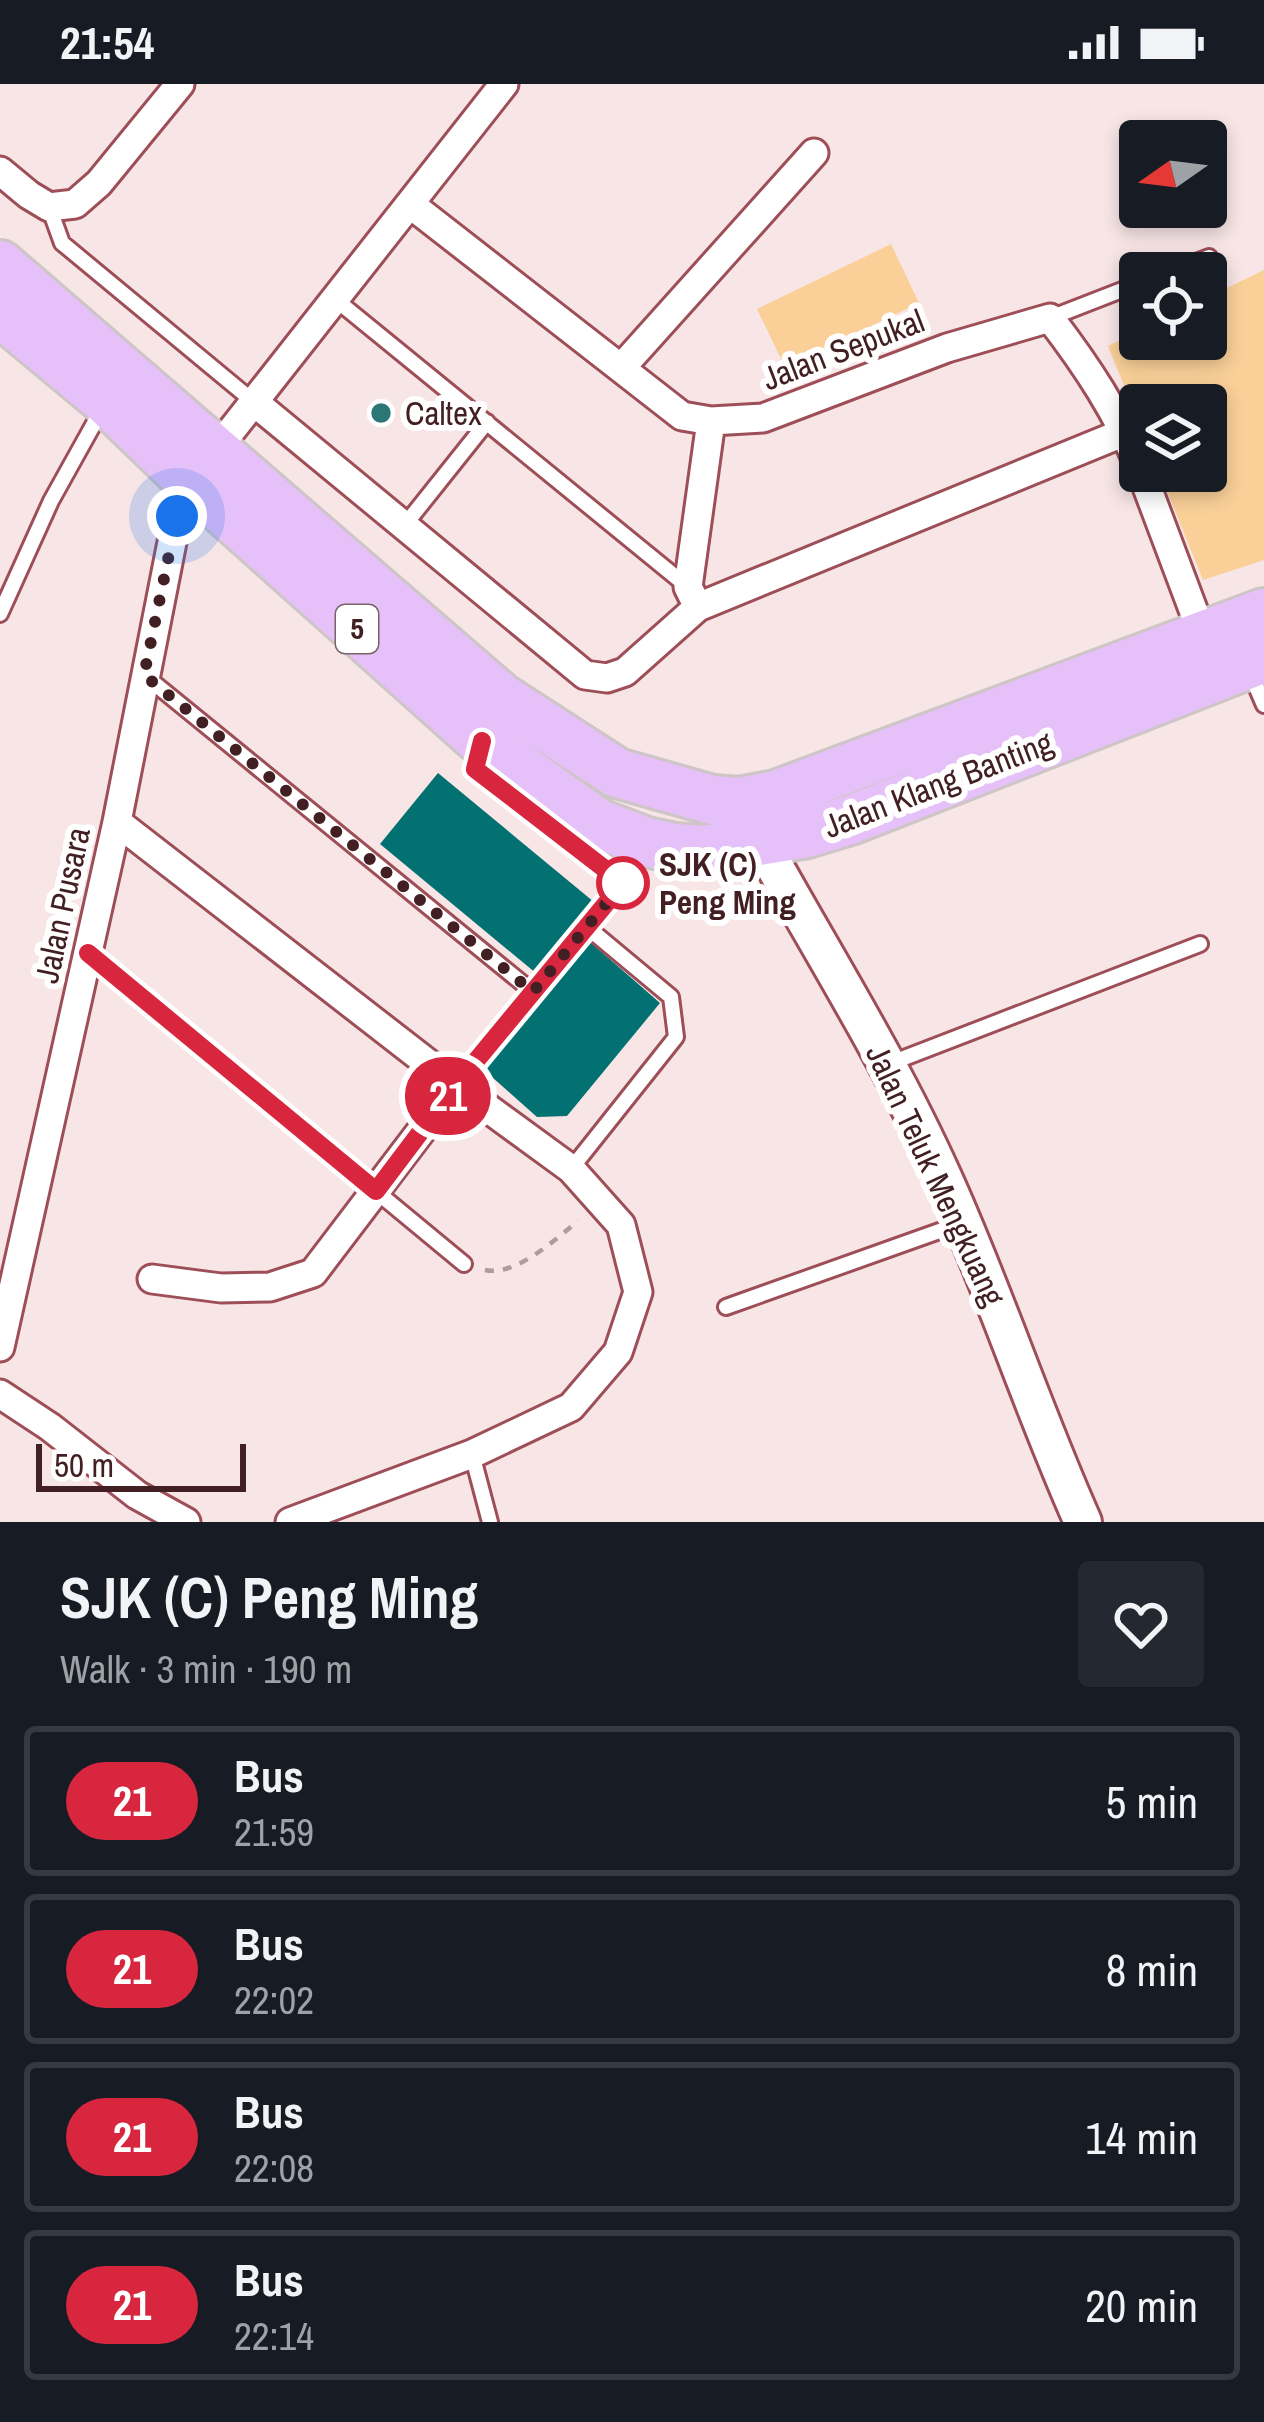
<!DOCTYPE html>
<meta charset="utf-8">
<style>
:root{--surface:#171b24;--page:#242831;--text:#f1f3f6;--muted:#9ea1a6;--line:#363941}
body{margin:0;font-family:"Archivo Narrow",sans-serif;background:var(--page);color:var(--text);height:100vh;display:flex;flex-direction:column;font-size:45px;white-space:nowrap}
*{box-sizing:border-box;margin:0}
p{font-size:39px;color:var(--muted)}
.icon{flex:none;width:66px;height:66px;fill:none;stroke:currentColor;stroke-width:2;stroke-linecap:round;stroke-linejoin:round}
.map{position:relative;height:1438px;overflow:hidden}
.side{display:flex;flex-direction:column;background:var(--surface);flex:1}
.side>*{flex:none}
.badge{padding:0 24px;border-radius:39px;font-size:42px;line-height:78px}
.needle{width:78px;rotate:256deg}
.buttons{position:absolute;left:1119px;top:36px;display:grid;gap:24px}
.buttons a{display:grid;place-items:center;width:108px;height:108px;border-radius:12px;background:var(--surface);box-shadow:0 6px 18px #0003;font-size:60px}
.scale{position:absolute;left:36px;bottom:30px;width:210px;box-sizing:border-box;padding-left:12px;border:6px solid #411f23;border-top:0;font-size:33px;line-height:42px;white-space:nowrap;color:#411f23;-webkit-text-stroke:9px #fff;paint-order:stroke}
.you{position:absolute;width:60px;height:60px;margin:-30px;border:9px solid #fff;border-radius:50%;background:#1a73e8;box-shadow:0 0 0 18px #1a73e833}
.map>.badge{position:absolute;translate:-50% -50%;box-shadow:0 0 0 6px #fff}
.round{display:grid;place-items:center;flex:none;width:126px;height:126px;border-radius:12px;background:var(--page)}
.overview{display:flex;align-items:center;justify-content:space-between;height:204px;padding:0 60px}
h1{font-size:57px;font-weight:700;line-height:90px}
ul{padding:0;list-style:none}
li{display:flex;align-items:center;gap:36px;height:150px;margin:0 24px 18px;padding:0 36px;border:6px solid var(--line);border-radius:12px}
li div{flex:1}
li b{display:block;font-size:45px}
li em{font-style:normal}
li .badge{min-width:132px;font-weight:700;text-align:center}
.status{display:flex;justify-content:space-between;align-items:center;height:84px;padding:0 60px;background:var(--surface);direction:ltr}
.status svg{height:33px;fill:currentColor}
.map>svg:first-child{display:block}
.green{fill:#fad098}
.building{fill:#037171}
.lines{fill:none;stroke-linecap:round;stroke-linejoin:round}
.service-casing{stroke:#9d4e57;stroke-width:20}
.minor-casing{stroke:#9d4e57;stroke-width:33}
.tertiary-casing{stroke:#9d4e57;stroke-width:42}
.trunk-casing{stroke:#cec5c6;stroke-width:54}
.path{stroke:#b2999b;stroke-width:4.5;stroke-dasharray:9 9;stroke-linecap:butt}
.service{stroke:#fff;stroke-width:14}
.minor{stroke:#fff;stroke-width:27}
.tertiary{stroke:#fff;stroke-width:36}
.trunk{stroke:#e6c0f8;stroke-width:48}
.line-casing{stroke:#fff;stroke-width:27}
.line{stroke:#d7263d;stroke-width:18}
.walk{stroke:#411f23;stroke-width:12;stroke-dasharray:0 21.6}
.poi-dot{fill:#2c7676;stroke:#fff;stroke-width:4.5}
.stop-dot{fill:#fff;stroke:#d7263d;stroke-width:6}
.labels{text-anchor:middle;stroke-width:12;stroke-linejoin:round;paint-order:stroke}
.shield{fill:#fff;stroke:#7a6265;stroke-width:3}
.shield-label{font-size:30px;font-weight:bold;fill:#411f23}
.street-label{font-size:33px;fill:#411f23;stroke:#fff}
.poi-label{font-size:33px;fill:#411f23;stroke:#fff;text-anchor:start}
.stop-label{font-size:33px;font-weight:bold;fill:#411f23;stroke:#fff;text-anchor:start}
</style>
<div class="status"><b>21:54</b><svg viewBox="0 0 49 12"><path d="M0 12V9h3v3zM5 12V6h3v6zM10 12V3h3v9zM15 12V0h3v12zM26 1h20v11H26zM47 4h2v5h-2z"/></svg></div>
<div class="map">
<svg width="1264" height="1438" viewBox="0 0 1264 1438">
<rect width="100%" height="100%" fill="#f8e5e6"/>
<path class="green" d="M 891,160 L 919,219 L 785,283 L 757,225 Z
M 1264,186 L 1264,476 L 1203,496 L 1159,387 L 1206,387 L 1206,321 L 1140,321 L 1140,341 L 1108,262 L 1140,246 L 1140,255 L 1206,255 L 1206,214 Z"/>
<path class="building" d="M 438,689 L 594,818 L 537,890 L 380,760 Z
M 589,857 L 660,919 L 567,1032 L 537,1033 L 484,986 Z"/>
<g class="lines">
<g class="service-casing">
<path id="service" d="M 49,123 L 62,159 L 254,318
M 1167,189 L 1209,173
M 335,215 L 688,503
M 1050,234 L 1140,199
M 404,442 L 487,338
M 0,530 L 51,417 L 101,327
M 1249,586 L 1264,621
M 144,591 L 533,908
M 479,667 L 475,685 L 623,799
M 88,869 L 464,1180
M 891,979 L 1200,860
M 456,1001 L 623,799 L 642,765
M 571,1085 L 676,953 L 671,913 L 587,843
M 726,1223 L 959,1140
M 472,1370 L 490,1438"/>
</g>
<g class="minor-casing">
<path id="minor" d="M 0,87 L 29,111 L 49,123 L 75,120 L 99,99 L 180,0
M 410,120 L 682,332 L 711,337 L 763,334 L 947,264 L 1050,234 C 1086,281 1119,330 1140,385
M 621,284 L 814,69
M 254,318 L 585,591 L 607,594 L 625,588 L 698,523 L 688,503 L 711,337
M 216,366 L 504,0
M 1141,387 L 1203,552
M 698,523 L 1125,348
M 117,738 L 456,1001 L 571,1085 L 621,1141 L 638,1208 L 618,1268 L 571,1323 L 472,1370 L 290,1438
M 152,1195 L 221,1204 L 270,1203 L 313,1189 L 456,1001
M 0,1263 L 117,738 L 185,392
M 0,1310 L 50,1343 L 137,1411 L 186,1438"/>
</g>
<g class="tertiary-casing">
<path id="tertiary" d="M 750,738 C 814,856 887,969 942,1091 C 994,1205 1032,1324 1083,1438"/>
</g>
<g class="trunk-casing">
<path id="trunk" d="M 0,181 L 501,614 L 617,689 L 712,716 L 739,718 L 776,711 L 1264,529
M 0,228 L 107,317 L 185,392 L 482,657 L 599,740 L 646,758 L 675,764 L 705,766 L 807,749 L 850,736 L 1264,574"/>
</g>
<path class="path" d="M 485,1186 C 515,1193 556,1155 578,1137"/>
<use href="#service" class="service"/>
<use href="#minor" class="minor"/>
<use href="#tertiary" class="tertiary"/>
<use href="#trunk" class="trunk"/>
</g>
<g class="lines">
<g class="line-casing">
<path id="line" d="M 88,869 L 376,1107 L 456,1001 L 623,799 L 475,685 L 482,657"/>
</g>
<use href="#line" class="line"/>
<path class="walk" d="M 177,432 L 144,591 L 533,908 L 623,799"/>
</g>
<circle class="poi-dot" cx="381" cy="329" r="12"/>
<circle class="stop-dot" cx="623" cy="799" r="24"/>
<g class="labels">
<rect class="shield" x="336" y="521" width="42" height="48" rx="9"/>
<g class="shield-label">
<text x="357" y="555">5</text>
</g>
<g class="street-label">
<text transform="translate(843 265) rotate(-21)" y="12">Jalan Sepukal</text>
<text transform="translate(938 700) rotate(-21)" y="12">Jalan Klang Banting</text>
<text transform="translate(62 821) rotate(-78)" y="12">Jalan Pusara</text>
<text transform="translate(936 1091) rotate(65)" y="12">Jalan Teluk Mengkuang</text>
</g>
<g class="poi-label">
<text x="405" y="341">Caltex</text>
</g>
<g class="stop-label">
<text x="659" y="792">SJK (C)<tspan x="659" dy="38">Peng Ming</tspan></text>
</g>
</g>
</svg>
<div class="buttons">
<a><svg class="needle" viewBox="-14 -14 28 28"><path d="M0-13l5 13h-10z" fill="#e53935"/><path d="M0 13l5-13h-10z" fill="#9ea1a6"/></svg></a>
<a><svg class="icon" aria-label="locate" viewBox="0 0 24 24"><circle cx="12" cy="12" r="6"/><path d="M12 2v4M12 18v4M2 12h4M18 12h4"/></svg></a>
<a><svg class="icon" aria-label="layers" viewBox="0 0 24 24"><path d="M12 4l9 5-9 5-9-5zM3 14l9 5 9-5"/></svg></a>
</div>
<div class="scale">50 m</div>
<div class="you" style="left:177px;top:432px"></div>
<b class="badge" style="left:448px;top:1012px;background:#d7263d;color:#fff">21</b>
</div>
<section class="side">
<div class="overview"><div><h1>SJK (C) Peng Ming</h1><p>Walk · 3 min · 190 m</p></div><a class="round"><svg class="icon" aria-label="heart" viewBox="0 0 24 24"><path d="M12 20l-8-8c-3-5 5-10 8-4 3-6 11-1 8 4z"/></svg></a></div>
<ul>
<li><span class="badge" style="background:#d7263d;color:#fff">21</span><div><b>Bus</b><p>21:59</p></div><em>5 min</em></li>
<li><span class="badge" style="background:#d7263d;color:#fff">21</span><div><b>Bus</b><p>22:02</p></div><em>8 min</em></li>
<li><span class="badge" style="background:#d7263d;color:#fff">21</span><div><b>Bus</b><p>22:08</p></div><em>14 min</em></li>
<li><span class="badge" style="background:#d7263d;color:#fff">21</span><div><b>Bus</b><p>22:14</p></div><em>20 min</em></li>
</ul>
</section>
